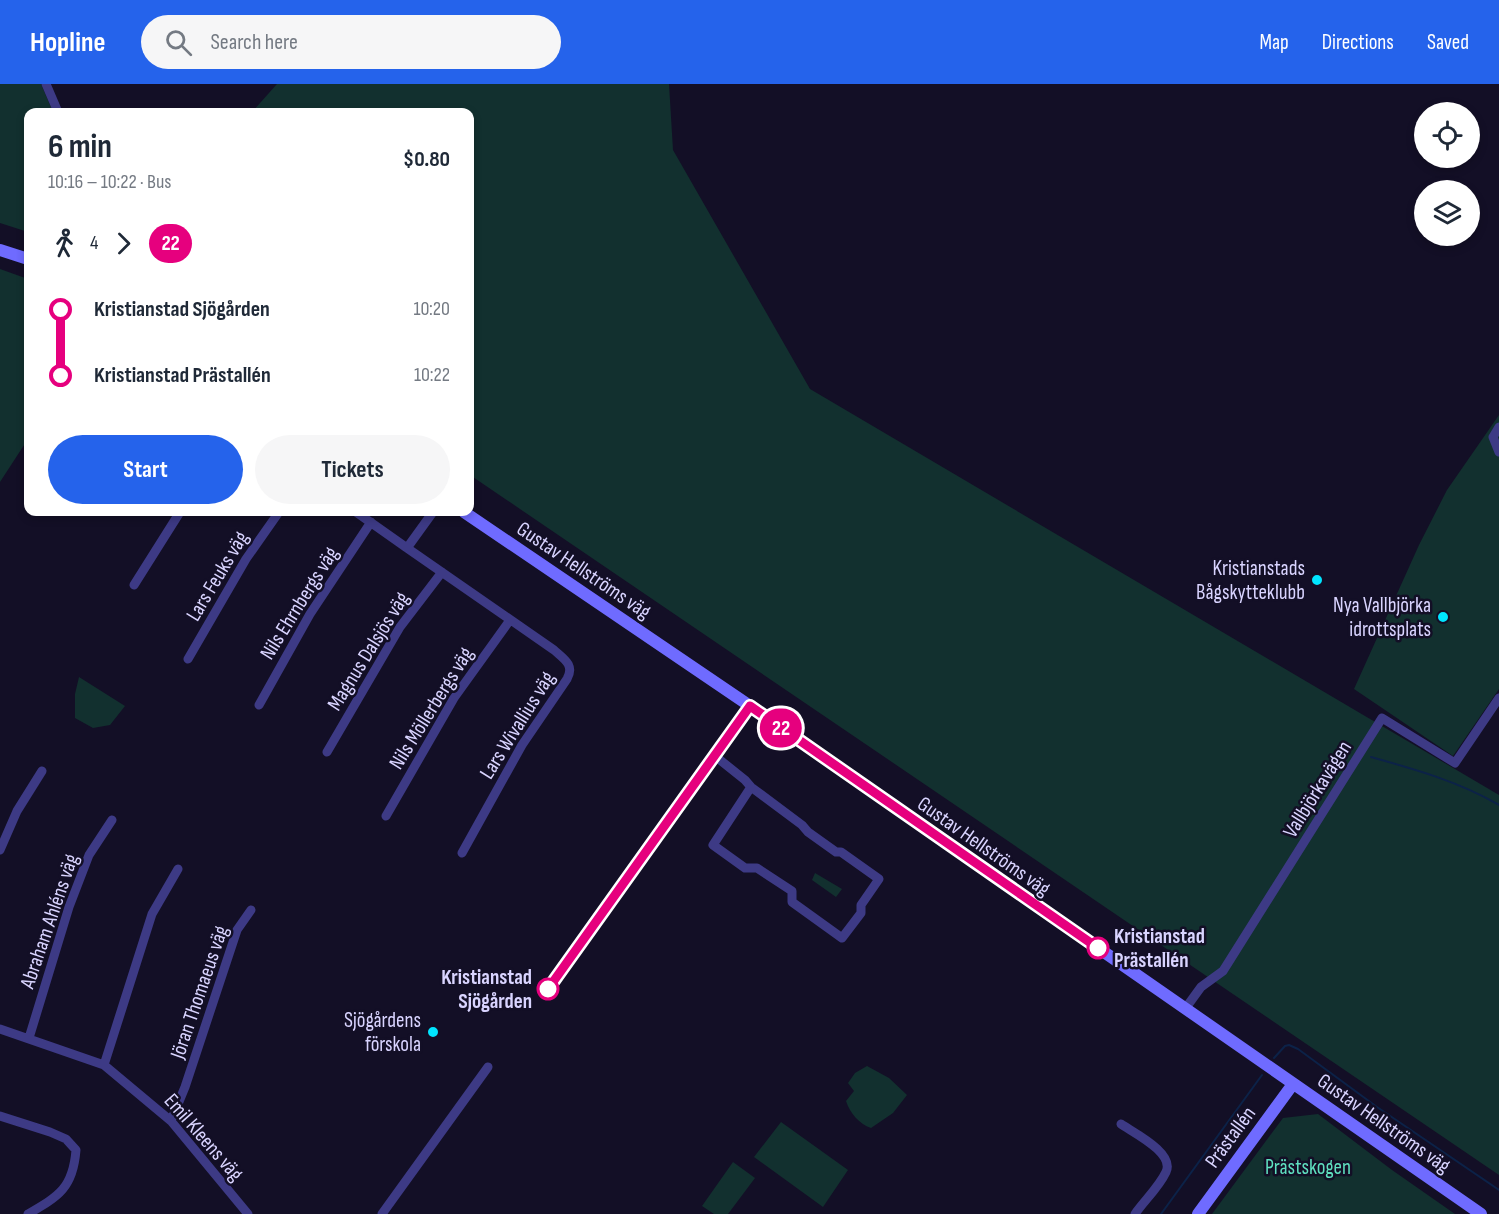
<!DOCTYPE html>
<meta charset="utf-8">
<style>
:root{--surface:#fff;--page:#f6f6f7;--text:#1f2937;--muted:#747a83;--accent:#2563eb}
body{margin:0;font-family:"Sofia Sans Condensed",sans-serif;background:var(--page);color:var(--text);height:100vh;display:flex;flex-direction:column;font-size:22px;white-space:nowrap}
*{box-sizing:border-box;margin:0}
p{font-size:20px;color:var(--muted)}
.icon{flex:none;width:33px;height:33px;fill:none;stroke:currentColor;stroke-width:2;stroke-linecap:round;stroke-linejoin:round}
.map{position:relative;flex:1;overflow:hidden}
.side{position:absolute;left:24px;top:24px;width:450px;height:408px;display:flex;flex-direction:column;background:var(--surface);border-radius:12px;box-shadow:0 3px 9px #0003}
.side>*{flex:none}
.badge{padding:0 12px;border-radius:20px;font-size:21px;line-height:39px}
.controls{position:absolute;left:1414px;top:18px;display:grid;gap:12px}
.controls a{display:grid;place-items:center;width:66px;height:66px;border-radius:50%;background:var(--surface);box-shadow:0 3px 9px #0003;font-size:30px}
.map>.badge{position:absolute;translate:-50% -50%;box-shadow:0 0 0 3px #fff}
.legs{display:flex;align-items:center;gap:9px;height:66px;padding:0 24px;font-size:20px}
.legs p{margin-inline-start:auto}
.overview{display:flex;align-items:center;justify-content:space-between;height:102px;padding:0 24px}
h1{font-size:33px;font-weight:700;line-height:45px}
.action{display:flex;gap:12px;margin-top:auto;padding:12px 24px}
.action a{flex:1;height:69px;border-radius:36px;background:var(--accent);color:#fff;font-size:24px;font-weight:700;line-height:69px;text-align:center}
.action a+a{background:var(--page);color:var(--text)}
ul{padding:0 24px;list-style:none}
li{display:flex;align-items:center;gap:21px;height:66px;font-size:22px}
li i{display:grid;place-items:center;width:9px;height:100%;margin:0 8px;background:currentColor}
li i::after{content:'';width:15px;height:15px;margin:-8px;border:4px solid;border-radius:50%;background:var(--surface)}
li p{margin-inline-start:auto}
li:first-child i{background:linear-gradient(#0000 50%,currentColor 0)}
li:last-child i{background:linear-gradient(currentColor 50%,#0000 0)}
header{display:flex;align-items:center;gap:36px;box-sizing:border-box;height:84px;padding:0 30px;background:var(--accent);color:#fff}
header strong{font-size:28px}
nav{display:flex;gap:33px;margin-inline-start:auto;font-size:21px}
.search{width:420px;height:54px;background:var(--page);display:flex;align-items:center;gap:15px;box-sizing:border-box;padding:0 21px;border-radius:33px;color:var(--muted);font-size:22px}
.map>svg:first-child{display:block}
.green{fill:#12302f}
.lines{fill:none;stroke-linecap:round;stroke-linejoin:round}
.stream{stroke:#0c2248;stroke-width:2}
.street{stroke:#3d3a85;stroke-width:9}
.secondary{stroke:#6f6bff;stroke-width:12}
.line-1-casing{stroke:#fff;stroke-width:14}
.line-1{stroke:#e6007e;stroke-width:9}
.poi-dot{fill:#00e5ff;stroke:#130f26;stroke-width:2}
.stop-1-dot{fill:#fff;stroke:#e6007e;stroke-width:3}
.labels{text-anchor:middle;stroke-width:5;stroke-linejoin:round;paint-order:stroke}
.poi-label{font-size:21px;fill:#d9d4ff;stroke:#130f26;text-anchor:end}
.street-label{font-size:21px;fill:#d9d4ff;stroke:#130f26}
.stop-label{font-size:21px;font-weight:bold;fill:#d9d4ff;stroke:#130f26;text-anchor:start}
.park-label{font-size:21px;fill:#5fe0c0;stroke:#130f26}
</style>
<header>
<strong>Hopline</strong>
<div class="search"><svg class="icon" aria-label="search" viewBox="0 0 24 24"><circle cx="10" cy="10" r="6"/><path d="M15 15l6 6"/></svg>Search here</div>
<nav><a>Map</a><a>Directions</a><a>Saved</a></nav>
</header>
<div class="map">
<svg width="1499" height="1130" viewBox="0 0 1499 1130">
<rect width="100%" height="100%" fill="#130f26"/>
<path class="green" d="M 0,0 L 41,0 L 53,28 L 28,28 L 28,148 L 0,139 Z
M 277,0 L 669,0 L 673,66 L 810,305 L 1499,711 L 1499,1091 L 470,391 L 470,28 L 252,28 Z
M 0,185 L 28,195 L 28,355 L 0,398 Z
M 1499,331 L 1499,605 L 1453,672 L 1354,605 L 1419,461 L 1447,406 Z
M 79,593 L 125,622 L 110,641 L 93,644 L 75,634 L 75,610 Z
M 815,789 L 842,805 L 836,813 L 812,796 Z
M 867,982 L 889,994 L 907,1011 L 893,1029 L 871,1044 C 859,1040 850,1029 846,1017 L 854,1007 L 848,999 L 855,989 Z
M 1318,1030 L 1392,1086 L 1455,1130 L 1212,1130 L 1283,1034 Z
M 781,1038 L 848,1086 L 823,1123 L 754,1073 Z
M 733,1078 L 755,1094 L 728,1130 L 714,1130 L 702,1122 Z"/>
<g class="lines">
<path class="stream" d="M 1371,673 C 1414,685 1460,698 1499,721
M 1274,974 L 1285,962 L 1289,961 L 1298,965 L 1377,1023 L 1499,1106
M 1161,1130 L 1262,991"/>
<path class="street" d="M 46,0 L 58,28
M 1499,343 L 1493,353 L 1499,368
M 356,428 L 407,464
M 433,428 L 407,464 L 554,566 C 564,575 575,581 567,595 L 522,661 L 462,769
M 134,501 L 180,428
M 188,575 L 246,475 L 279,428
M 259,621 L 310,530 L 371,438
M 327,668 L 400,543 L 442,488
M 715,672 L 745,696 L 751,703 L 802,741 L 808,748 L 836,768 L 841,768 L 879,795 L 861,821 L 861,829 L 842,854 L 792,818 L 792,807 L 757,784 L 745,784 L 713,761 L 751,703
M 386,732 L 454,614 L 510,536
M 0,766 L 17,727 L 42,687
M 573,870 L 750,622
M 1185,925 L 1201,903 L 1223,887 L 1382,634 L 1455,679 L 1499,614
M 0,945 L 104,981 L 171,1037 L 248,1130
M 29,954 L 69,823 L 89,771 L 112,736
M 104,981 L 152,830 L 178,785
M 0,1032 L 50,1048 L 66,1055 L 76,1066 C 73,1104 59,1112 28,1130
M 171,1037 L 185,1003 L 237,846 L 251,826
M 1121,1040 C 1134,1049 1175,1069 1166,1088 C 1159,1103 1144,1117 1135,1130
M 382,1130 L 488,983"/>
<path class="secondary" d="M 0,166 L 28,175
M 464,428 L 750,622 L 1481,1130
M 1198,1130 L 1293,1000"/>
</g>
<g class="lines">
<g class="line-1-casing">
<path id="line-1" d="M 548,905 L 750,622 L 1098,864"/>
</g>
<use href="#line-1" class="line-1"/>
</g>
<g class="poi-dot">
<circle cx="1317" cy="496" r="6"/>
<circle cx="1443" cy="533" r="6"/>
<circle cx="433" cy="948" r="6"/>
</g>
<g class="stop-1-dot">
<circle cx="1098" cy="864" r="10"/>
<circle cx="548" cy="905" r="10"/>
</g>
<g class="labels">
<g class="poi-label">
<text x="1305" y="491">Kristianstads<tspan x="1305" dy="24">Bågskytteklubb</tspan></text>
<text x="1431" y="528">Nya Vallbjörka<tspan x="1431" dy="24">idrottsplats</tspan></text>
<text x="421" y="943">Sjögårdens<tspan x="421" dy="24">förskola</tspan></text>
</g>
<g class="street-label">
<text transform="translate(584 486) rotate(34)" y="7">Gustav Hellströms väg</text>
<text transform="translate(217 492) rotate(-59)" y="7">Lars Feuks väg</text>
<text transform="translate(299 519) rotate(-58)" y="7">Nils Ehrnbergs väg</text>
<text transform="translate(368 567) rotate(-58)" y="7">Magnus Dalsjös väg</text>
<text transform="translate(431 624) rotate(-58)" y="7">Nils Möllerbergs väg</text>
<text transform="translate(517 641) rotate(-58)" y="7">Lars Wivallius väg</text>
<text transform="translate(1317 705) rotate(-58)" y="7">Vallbjörkavägen</text>
<text transform="translate(984 762) rotate(35)" y="7">Gustav Hellströms väg</text>
<text transform="translate(49 837) rotate(-71)" y="7">Abraham Ahléns väg</text>
<text transform="translate(199 908) rotate(-71)" y="7">Jöran Thomaeus väg</text>
<text transform="translate(1384 1039) rotate(35)" y="7">Gustav Hellströms väg</text>
<text transform="translate(204 1053) rotate(49)" y="7">Emil Kleens väg</text>
<text transform="translate(1230 1053) rotate(-54)" y="7">Prästallén</text>
</g>
<g class="stop-label">
<text x="1114" y="859">Kristianstad<tspan x="1114" dy="24">Prästallén</tspan></text>
<text x="532" y="900" text-anchor="end">Kristianstad<tspan x="532" dy="24">Sjögården</tspan></text>
</g>
<g class="park-label">
<text x="1308" y="1090">Prästskogen</text>
</g>
</g>
</svg>
<div class="controls">
<a><svg class="icon" aria-label="locate" viewBox="0 0 24 24"><circle cx="12" cy="12" r="6"/><path d="M12 2v4M12 18v4M2 12h4M18 12h4"/></svg></a>
<a><svg class="icon" aria-label="layers" viewBox="0 0 24 24"><path d="M12 4l9 5-9 5-9-5zM3 14l9 5 9-5"/></svg></a>
</div>
<b class="badge" style="left:781px;top:644px;background:#e6007e;color:#fff">22</b>
<section class="side">
<div class="overview"><div><h1>6 min</h1><p>10:16 – 10:22 · Bus</p></div><b>$0.80</b></div>
<div class="legs"><svg class="icon" aria-label="walk" viewBox="0 0 24 24"><circle cx="13" cy="4" r="2"/><path d="M13 8l-2 6 4 7M11 14l-3 7M7 12l3-4h3l4 4"/></svg>4<svg class="icon" aria-label="forward" viewBox="0 0 24 24"><path d="M9 5l7 7-7 7"/></svg><b class="badge" style="background:#e6007e;color:#fff">22</b></div>
<ul>
<li><i style="color:#e6007e"></i><b>Kristianstad Sjögården</b><p>10:20</p></li>
<li><i style="color:#e6007e"></i><b>Kristianstad Prästallén</b><p>10:22</p></li>
</ul>
<div class="action"><a>Start</a><a>Tickets</a></div>
</section>
</div>
